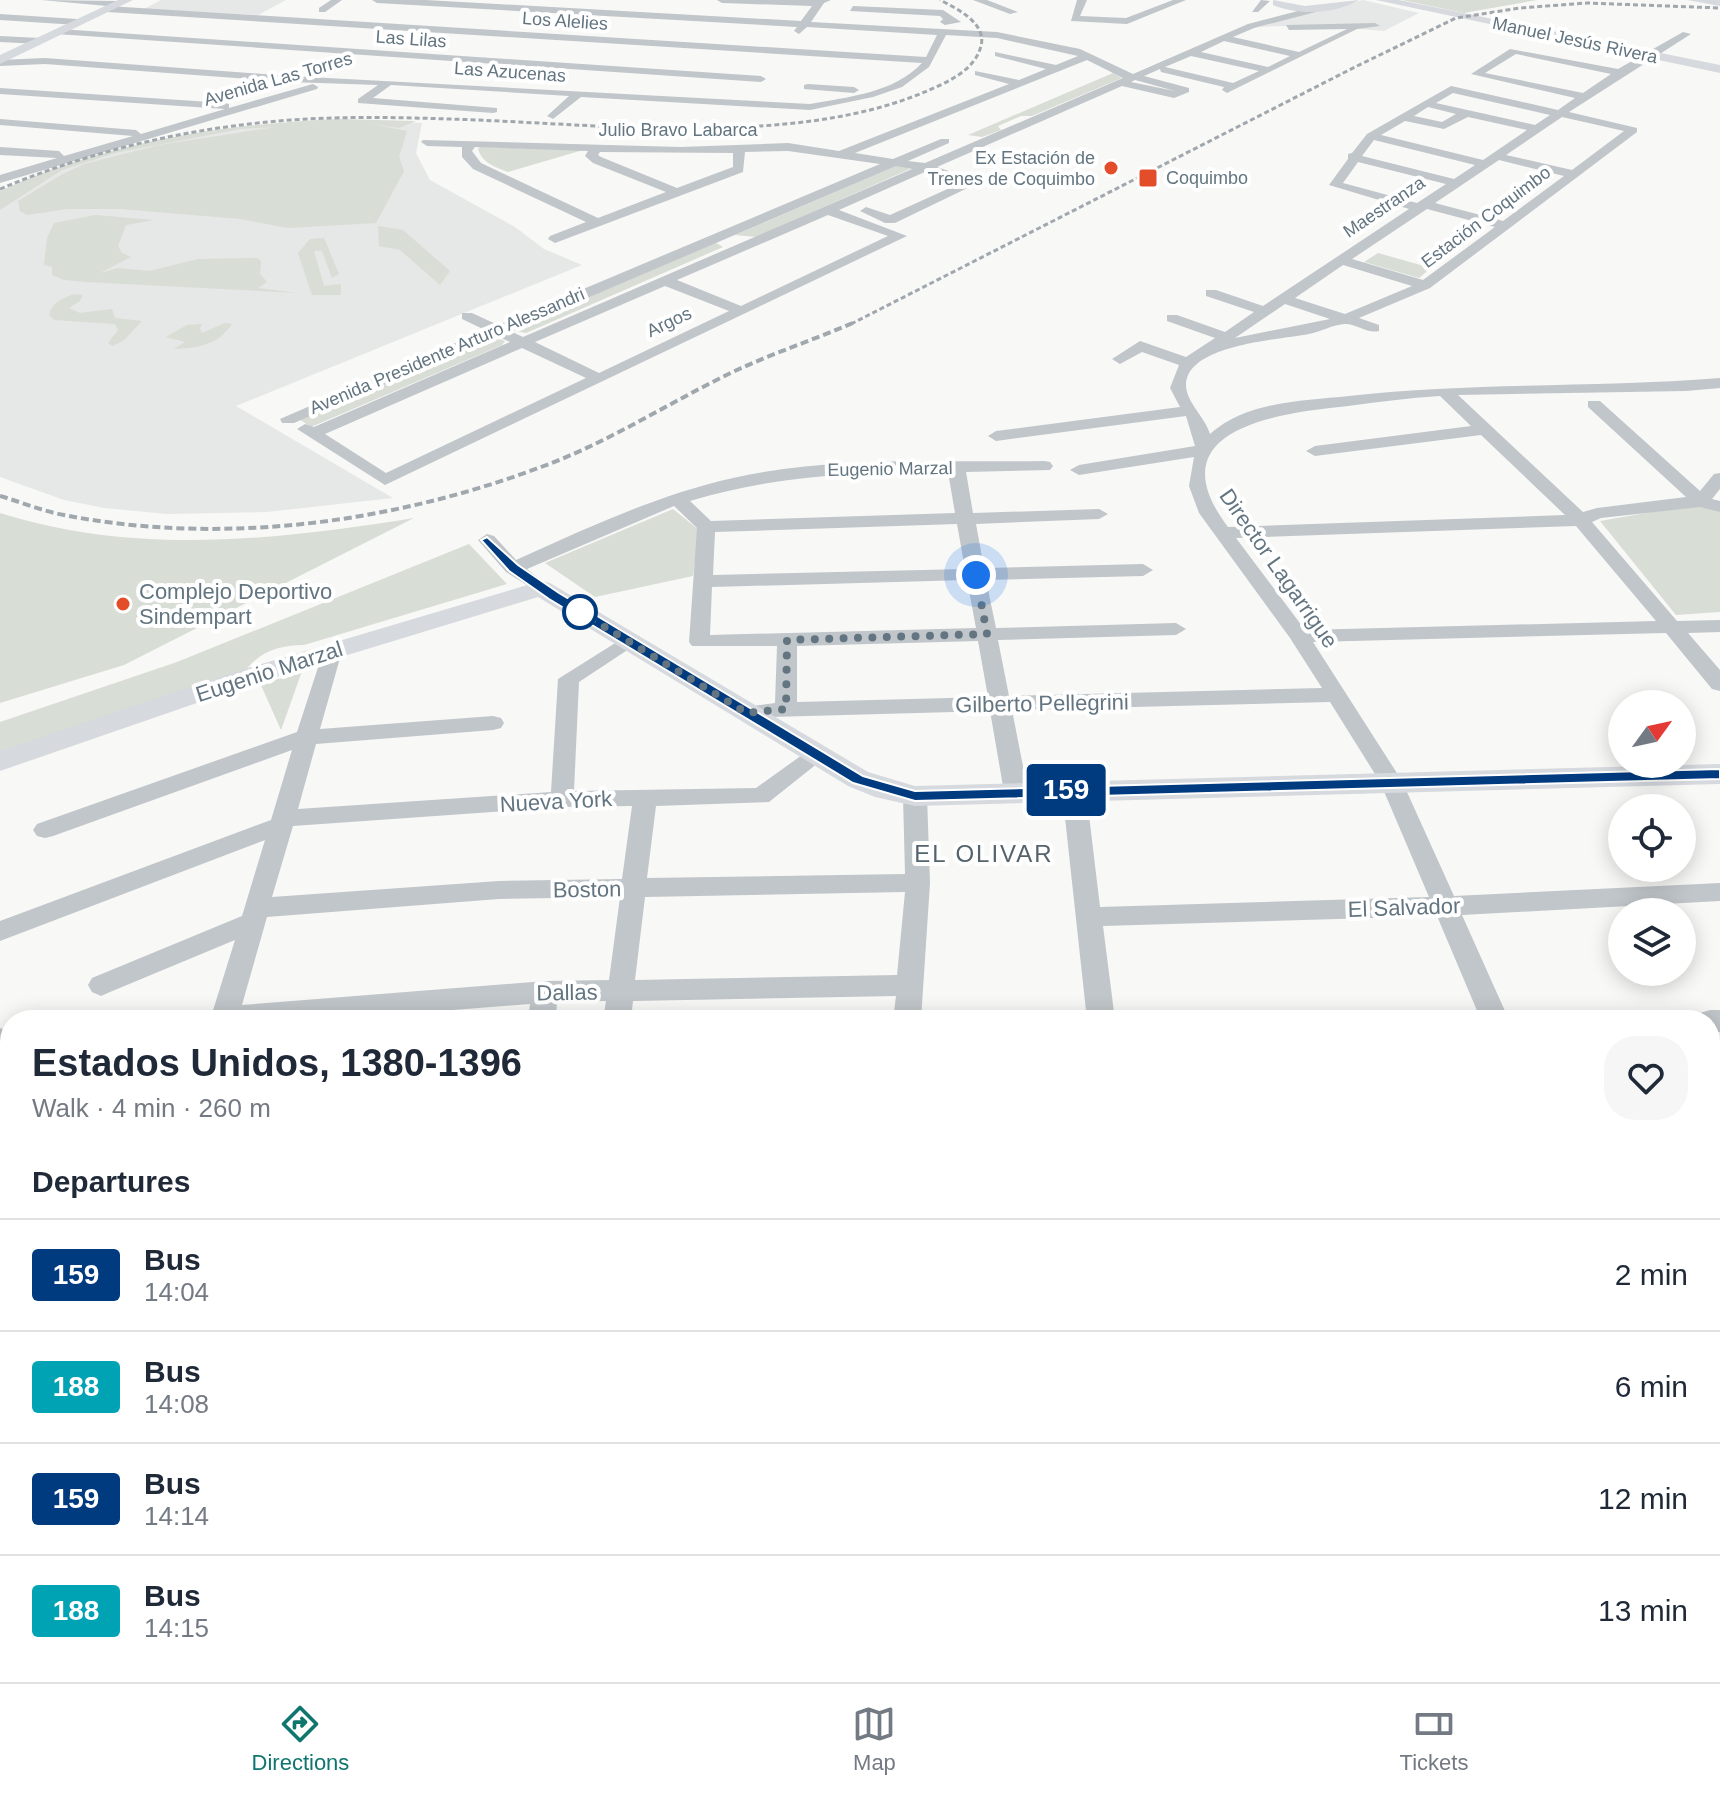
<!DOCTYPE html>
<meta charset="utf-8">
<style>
:root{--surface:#fff;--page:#f6f6f7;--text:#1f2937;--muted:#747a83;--line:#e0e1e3;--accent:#0f766e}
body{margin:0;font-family:Helvetica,sans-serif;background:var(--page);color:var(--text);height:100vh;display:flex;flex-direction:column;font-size:30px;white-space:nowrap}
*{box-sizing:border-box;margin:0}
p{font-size:26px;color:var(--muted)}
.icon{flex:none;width:44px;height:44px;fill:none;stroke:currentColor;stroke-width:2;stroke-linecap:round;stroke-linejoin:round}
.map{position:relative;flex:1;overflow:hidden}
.panel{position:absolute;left:0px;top:1010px;width:1720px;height:672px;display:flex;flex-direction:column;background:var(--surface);border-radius:32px 32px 0 0;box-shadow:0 4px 20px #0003}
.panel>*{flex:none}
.badge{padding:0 16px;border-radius:6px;font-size:28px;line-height:52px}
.needle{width:52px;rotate:57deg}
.controls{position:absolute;left:1608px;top:690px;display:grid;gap:16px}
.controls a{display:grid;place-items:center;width:88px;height:88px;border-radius:50%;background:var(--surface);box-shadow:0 4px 20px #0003;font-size:40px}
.you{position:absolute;width:40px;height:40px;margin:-20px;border:6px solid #fff;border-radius:50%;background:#1a73e8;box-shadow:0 0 0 12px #1a73e833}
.map>.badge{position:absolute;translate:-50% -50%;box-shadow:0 0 0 4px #fff}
h2{padding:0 32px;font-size:30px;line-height:72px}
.round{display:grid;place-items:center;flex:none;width:84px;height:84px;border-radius:32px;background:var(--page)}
.headline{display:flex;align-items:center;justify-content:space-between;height:136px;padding:0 32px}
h1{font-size:38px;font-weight:700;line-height:60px}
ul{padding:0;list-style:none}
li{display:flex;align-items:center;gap:24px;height:112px;padding:0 32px;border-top:2px solid var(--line)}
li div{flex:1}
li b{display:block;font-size:30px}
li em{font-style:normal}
li .badge{min-width:88px;font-weight:700;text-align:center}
.menu{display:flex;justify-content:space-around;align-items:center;height:112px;border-top:2px solid var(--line);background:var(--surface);font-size:22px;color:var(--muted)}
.menu a{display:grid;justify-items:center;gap:4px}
.menu .current{color:var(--accent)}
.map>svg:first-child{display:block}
.built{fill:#e6e7e7}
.green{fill:#d8ddd5}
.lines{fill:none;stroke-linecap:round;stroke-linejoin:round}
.minor{fill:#c1c6ca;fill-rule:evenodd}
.major{fill:#d6dade;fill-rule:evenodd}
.highway{fill:#d6dade;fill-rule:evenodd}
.rail-far1{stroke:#a0a8ae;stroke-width:3;stroke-dasharray:5 3;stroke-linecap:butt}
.rail{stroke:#a0a8ae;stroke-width:4;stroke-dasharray:8 4;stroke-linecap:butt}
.line{fill:#003b80;stroke:#fff;stroke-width:2}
.walk{stroke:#637581;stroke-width:8;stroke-dasharray:0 14.4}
.poi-dot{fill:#e44d2a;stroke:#fff;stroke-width:3}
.stop-dot{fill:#fff;stroke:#003b80;stroke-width:4}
.labels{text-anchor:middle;stroke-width:8;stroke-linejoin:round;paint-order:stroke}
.far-street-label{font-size:18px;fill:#637581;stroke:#fff}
.far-poi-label{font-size:18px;fill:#637581;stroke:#fff;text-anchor:end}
.street-label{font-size:22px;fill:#637581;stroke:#fff}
.poi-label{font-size:22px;fill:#637581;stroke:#fff;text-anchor:start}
.neighbourhood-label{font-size:24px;letter-spacing:2px;fill:#55636c;stroke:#fff}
</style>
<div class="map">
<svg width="1720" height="1682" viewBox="0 0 1720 1682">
<rect width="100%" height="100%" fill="#f8f8f6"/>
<path class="built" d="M 161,0 L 286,0 L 258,15 L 144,9 Z
M 1363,0 L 1419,13 L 1384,31 L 1312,25 L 1258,27 Z
M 372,121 L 422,123 L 416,153 L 430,180 L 515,227 L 544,249 L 582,265 L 236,406 L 393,498 L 267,512 L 167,514 L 104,508 L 64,500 L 0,477 L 0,193 L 73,164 L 141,145 L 243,127 Z"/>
<path class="green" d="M 1402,0 L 1537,0 L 1464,13 Z
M 1113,73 L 1122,78 L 1032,116 L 1021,116 L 998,126 L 1001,130 L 982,137 L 968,135 Z
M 339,119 L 416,121 L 399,128 L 367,123 L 407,131 L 399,157 L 404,171 L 376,223 L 288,228 L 240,219 L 121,209 L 67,209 L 27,215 L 20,211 L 18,201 L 61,175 L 84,164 L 159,145 L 282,126 L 360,122 L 241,129 L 115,153 L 62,170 L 0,210 L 0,191 C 105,142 223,124 339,119 Z
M 481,147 L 583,150 L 508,172 C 496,167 481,163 478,148 Z
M 898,165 L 910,169 L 756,237 L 735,235 Z
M 95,215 L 154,220 L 126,225 L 118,246 L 122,253 L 131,257 L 100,273 L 118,268 L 150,271 L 198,259 L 257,258 L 261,261 L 260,274 L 267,282 L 258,288 L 297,293 L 86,282 L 64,280 L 52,275 L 52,267 L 44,265 L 47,238 L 54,223 Z
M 378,226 L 403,230 L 450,271 L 440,285 L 400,250 L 379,246 Z
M 324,238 L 339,274 L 332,278 L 322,251 L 314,251 L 324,286 L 341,284 L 341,295 L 312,295 L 298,253 L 310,239 Z
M 713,241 L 723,247 L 526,333 L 507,329 Z
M 1378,253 L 1431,268 L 1419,278 L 1364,262 Z
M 74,294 L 83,295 L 80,301 L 69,308 L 80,313 L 112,309 L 115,318 L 142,321 L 124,340 L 113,346 L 108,343 L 118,330 L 115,324 L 54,320 L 49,315 C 52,302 63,298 74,294 Z
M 225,323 L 232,324 C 218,345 198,348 174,349 L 185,342 L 166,337 L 187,325 L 202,324 L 200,329 L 202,333 Z
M 494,336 L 505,341 L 502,345 L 311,427 L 299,419 Z
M 1703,503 L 1720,509 L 1720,612 L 1676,615 L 1600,521 Z
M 673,509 L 699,530 L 693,576 L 595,597 L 545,563 Z
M 0,513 C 137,556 276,540 414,518 L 124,665 L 0,703 Z
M 469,544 L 507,584 L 304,645 C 281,645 260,651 246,670 L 0,754 L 0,722 L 177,662 Z
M 302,671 L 281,730 L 260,683 L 292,676 Z
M 1710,1503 L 1720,1505 L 1720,1682 L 1698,1682 L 1695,1672 L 1710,1672 Z"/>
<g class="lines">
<path class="minor" d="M 41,0 L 118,1 L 121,6 L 108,6 L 926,57 L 937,35 L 807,27 L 799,34 L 794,31 L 797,27 L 377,3 L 372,0 L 426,0 L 801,21 L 812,6 L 722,3 L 717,0 L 831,0 L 824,3 L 811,22 L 997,32 L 1080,49 L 1133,74 L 1248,24 L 1317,6 L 1320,11 L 1254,28 L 1233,37 L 1299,52 L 1347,29 L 1289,30 L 1286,25 L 1375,23 L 1380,26 L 1357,29 L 1227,93 L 1222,90 L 1224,87 L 1161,72 L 1160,69 L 1144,76 L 1189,88 L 1189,92 L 1174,98 L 1122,86 L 937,167 L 980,182 L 895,223 L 885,223 L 860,211 L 866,207 L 890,215 L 963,182 L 927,171 L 839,210 L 907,236 L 385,485 L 297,429 L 305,424 L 314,427 L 510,342 L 497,336 L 294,423 L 282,423 L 280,419 L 485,330 L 462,319 L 462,313 L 472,313 L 498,325 L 880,164 L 788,151 L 745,152 L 743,172 L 555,243 L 548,239 L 550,236 L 586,222 L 473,169 L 462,157 L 462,147 L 427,146 L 421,142 L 423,140 L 681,147 L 788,143 L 839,151 L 1009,84 L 975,75 L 975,71 L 1019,80 L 1046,69 L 995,56 L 995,52 L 1056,65 L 1078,56 L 997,38 L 946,35 L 929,67 L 902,87 L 873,97 L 810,110 L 581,97 L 553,119 L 547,116 L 569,96 L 391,85 L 373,98 L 497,108 L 497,112 L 493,113 L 358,103 L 358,99 L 378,85 L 290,82 L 45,64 L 0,66 L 0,60 L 45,58 L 290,76 L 810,104 C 848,97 894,93 922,63 L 107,12 L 102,9 L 107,6 ZM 1224,41 L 1290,56 L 1268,67 L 1201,52 ZM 1191,56 L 1259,71 L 1233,83 L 1165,67 ZM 1087,60 L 1123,78 L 925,163 L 908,161 L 949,143 L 949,139 L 941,139 L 893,159 L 855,153 ZM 1135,80 L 1175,91 L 1131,82 ZM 475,147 L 588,151 L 585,156 L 593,163 L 666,192 L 598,218 L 481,163 L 472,151 ZM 600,152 L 733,153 L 733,167 L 677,188 L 601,157 L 598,155 ZM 896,166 L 912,169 L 523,337 L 510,331 ZM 828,215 L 888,236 L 741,306 L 677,280 ZM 665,286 L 729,311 L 599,373 L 535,342 ZM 522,348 L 586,378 L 386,473 L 325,434 Z
M 331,0 L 342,0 L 325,12 L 319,12 L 319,8 Z
M 973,0 L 987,0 L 1018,12 L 1010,14 Z
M 1077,0 L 1087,0 L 1080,16 L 1126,18 L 1173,0 L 1186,0 L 1127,24 L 1071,21 Z
M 1261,0 L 1270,1 L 1258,12 L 1252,12 Z
M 853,6 L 943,10 L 961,22 L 945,25 L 940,22 L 943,19 L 940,16 L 850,11 Z
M 0,14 L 77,19 L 82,22 L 77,25 L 0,20 Z
M 59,29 L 761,76 L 766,79 L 761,82 L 56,34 Z
M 1683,32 L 1691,34 L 1569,112 L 1637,128 L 1637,132 L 1430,288 L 1359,318 L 1379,325 L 1379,331 C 1367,334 1356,323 1344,324 C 1332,325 1320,332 1309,334 C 1279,340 1187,344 1186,385 C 1186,402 1205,417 1210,434 C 1247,401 1302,401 1349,396 C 1472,382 1596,388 1720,378 L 1720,388 L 1686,391 L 1458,395 L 1583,512 L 1597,508 L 1686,497 L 1588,407 L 1588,401 L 1600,401 L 1700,491 L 1714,474 L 1720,473 L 1720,489 L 1712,499 L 1720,501 L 1720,512 L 1700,507 L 1601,518 L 1592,522 L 1677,621 L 1720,620 L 1720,632 L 1688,633 L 1720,670 L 1720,691 L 1712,689 L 1666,633 L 1313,642 L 1402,781 L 1454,896 L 1720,883 L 1720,901 L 1462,915 L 1509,1020 L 1481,1020 L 1437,916 L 1103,926 L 1115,1020 L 1087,1020 L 1062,790 L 1066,784 L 1082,784 L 1086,790 L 1100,907 L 1429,897 L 1380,782 L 1330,702 L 1012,710 L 1028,792 L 1024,798 L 1008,798 L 1004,792 L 990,711 L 739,718 L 736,713 L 739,708 L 775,703 L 777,646 L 692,646 L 689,642 L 697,528 L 674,506 L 527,569 L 551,588 L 541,594 L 506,572 L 478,540 L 487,534 L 494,536 L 516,560 C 587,528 657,495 733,478 C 834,455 941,463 1044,461 L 1050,462 L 1053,466 L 1050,470 L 966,472 L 973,513 L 1099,509 L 1108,514 L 1099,519 L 976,524 L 984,568 L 1143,564 L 1153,570 L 1143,576 L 986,580 L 996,628 L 1176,623 L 1186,629 L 1176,635 L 998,640 L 1009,696 L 1322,688 L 1290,638 L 1199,513 L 1189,486 L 1194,457 L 1079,475 L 1070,470 L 1079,465 L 1195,446 L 1186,416 L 996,441 L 988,436 L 996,431 L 1180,407 L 1170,388 L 1179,365 L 1142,352 L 1120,364 L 1112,359 L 1140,341 L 1186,357 L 1215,338 L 1167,321 L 1167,315 L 1177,315 L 1225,332 L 1254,312 L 1206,296 L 1206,290 L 1216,290 L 1263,306 L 1409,209 L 1329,185 L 1348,159 L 1348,154 L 1352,153 L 1367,134 L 1451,86 L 1558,110 L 1575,98 L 1471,74 L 1510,49 L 1618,69 ZM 1516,54 L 1611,74 L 1583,93 L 1485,73 ZM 1453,93 L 1550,115 L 1535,125 L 1436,103 ZM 1428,107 L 1456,114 L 1442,122 L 1414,116 ZM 1468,117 L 1527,130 L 1483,160 L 1381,135 L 1405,121 L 1444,129 ZM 1562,117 L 1624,131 L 1572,170 L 1506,155 ZM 1374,140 L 1475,165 L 1454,179 L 1362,156 ZM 1499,160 L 1564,176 L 1503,221 L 1435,203 ZM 1358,162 L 1446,184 L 1417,203 L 1343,183 ZM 1427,209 L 1495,227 L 1423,280 L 1352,259 ZM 1343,265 L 1412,286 L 1345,314 L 1295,298 ZM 1285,304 L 1330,319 L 1235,338 ZM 1440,396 L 1471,426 L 1315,446 L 1306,451 L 1315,456 L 1481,435 L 1565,515 L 1228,527 C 1153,428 1280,413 1348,406 C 1378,402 1409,398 1440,396 ZM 948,472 L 955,513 L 711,521 L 690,501 C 774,475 860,472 948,472 ZM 957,524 L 965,569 L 713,575 L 715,532 ZM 1576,526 L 1656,621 L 1305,630 L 1236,538 ZM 967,580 L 976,628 L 710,635 L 712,587 ZM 978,641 L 988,697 L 797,702 L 797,646 Z
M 0,36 L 40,38 L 45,41 L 40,44 L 0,42 Z
M 313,84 L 318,87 L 317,89 L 0,183 L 0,175 L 57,158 L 0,155 L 0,147 L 59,151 L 64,156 L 133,136 L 0,125 L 0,119 L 136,130 L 141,134 L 225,109 L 0,94 L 0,88 L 225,103 L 229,104 L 229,108 Z
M 808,84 L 854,87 L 859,90 L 854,93 L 804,89 L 804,85 Z
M 628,635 L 638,641 L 635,645 L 579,682 L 574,791 L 756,788 L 809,750 L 825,750 L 828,755 L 769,802 L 656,806 L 647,878 L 905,874 L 903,796 L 907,790 L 923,790 L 927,796 L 930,883 L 921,1020 L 893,1020 L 896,996 L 633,1001 L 631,1020 L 603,1020 L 606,1001 L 557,1002 L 556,1020 L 528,1020 L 530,1004 L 326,1020 L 210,1020 L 235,940 L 110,992 L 101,996 L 92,992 L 88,985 L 92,978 L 242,916 L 265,840 L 0,941 L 0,921 L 271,820 L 292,750 L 53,836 L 45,838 L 37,836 L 33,830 L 37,824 L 297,732 L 325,646 L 332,645 L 342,651 L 320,729 L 493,716 L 501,718 L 504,723 L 501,728 L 493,730 L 316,744 L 298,809 L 551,792 L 558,679 ZM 632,806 L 622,879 L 499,881 L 272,897 L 293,826 L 562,807 ZM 905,892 L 897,975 L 635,980 L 645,897 ZM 620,897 L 609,980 L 545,981 L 242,1005 L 267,917 L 499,899 Z
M 1710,1010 L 1720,1010 L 1720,1032 L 1710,1032 L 1710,1020 L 1697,1020 L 1700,1013 Z
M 0,1028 L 10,1032 L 10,1098 L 0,1094 Z
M 0,1120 L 10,1120 L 10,1146 L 0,1146 Z
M 10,1224 L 10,1255 L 0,1258 L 0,1227 Z
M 1710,1250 L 1720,1251 L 1720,1281 L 1710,1280 Z
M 10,1402 L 10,1450 L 0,1454 L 0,1406 Z
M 1710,1469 L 1720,1470 L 1720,1506 L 1710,1505 Z
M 0,1487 L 10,1489 L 10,1525 L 0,1523 Z
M 65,1672 L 104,1672 L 100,1682 L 61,1682 Z
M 275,1672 L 313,1672 L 310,1682 L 272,1682 Z
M 494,1672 L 532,1672 L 529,1682 L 491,1682 Z
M 706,1672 L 744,1672 L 742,1682 L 704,1682 Z
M 928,1672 L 966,1672 L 965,1682 L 927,1682 Z
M 1212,1672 L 1250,1672 L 1250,1682 L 1212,1682 Z
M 1662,1672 L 1700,1672 L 1702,1682 L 1664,1682 Z"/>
<path class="major" d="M 118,0 L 133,0 L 0,64 L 0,55 Z
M 1273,0 L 1305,6 L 1359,0 C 1336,14 1298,16 1273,5 Z
M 1376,0 L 1399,0 L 1720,65 L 1720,73 Z
M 1687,0 L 1720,0 L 1720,6 Z
M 541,581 L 550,583 L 868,772 L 915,786 L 1720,764 L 1720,784 L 915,806 L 875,797 L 848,786 L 538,597 L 249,685 L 0,771 L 0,751 L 231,673 Z"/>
<path class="highway" d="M 1711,0 L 1720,0 L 1720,4 L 1713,3 Z"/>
<path class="rail-far1" d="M 0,189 C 86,153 175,131 268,122 C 328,116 389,117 449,119 C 594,123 792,149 927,91 C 948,82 975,70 981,46 C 987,23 956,8 940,0
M 851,324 L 1357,66 L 1456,18 L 1520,8 L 1587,3 L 1720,8"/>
<path class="rail" d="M 0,496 C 21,502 42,511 64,515 C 222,546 392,523 541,467 C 610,442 671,401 737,370 C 776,352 816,339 855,322"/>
</g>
<path class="line" d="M 487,537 L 518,565 L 559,593 L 863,776 L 915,791 L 1720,769 L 1720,779 L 915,801 L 853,783 L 549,599 L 509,571 L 481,540 Z"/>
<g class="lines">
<path class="walk" d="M 580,612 L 747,713 L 786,709 L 787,640 L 987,634 L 976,575"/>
</g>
<g class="poi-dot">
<circle cx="1111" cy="168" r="8"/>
<rect x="1138" y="168" width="20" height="20" rx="4"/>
<circle cx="123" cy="604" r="8"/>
</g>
<circle class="stop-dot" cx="580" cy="612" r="16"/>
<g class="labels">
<g class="far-street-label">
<text transform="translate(565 21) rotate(4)" y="6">Los Alelies</text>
<text transform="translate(411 39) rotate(4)" y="6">Las Lilas</text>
<text transform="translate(1575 40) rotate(12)" y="6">Manuel Jesús Rivera</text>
<text transform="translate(510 72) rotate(4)" y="6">Las Azucenas</text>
<text transform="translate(278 79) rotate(-16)" y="6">Avenida Las Torres</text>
<text x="678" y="136">Julio Bravo Labarca</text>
<text transform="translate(1384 207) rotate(-34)" y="6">Maestranza</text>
<text transform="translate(1486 217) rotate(-37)" y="6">Estación Coquimbo</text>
<text transform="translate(669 322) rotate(-25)" y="6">Argos</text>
<text transform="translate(447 351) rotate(-23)" y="6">Avenida Presidente Arturo Alessandri</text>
<text transform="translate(890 469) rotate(-1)" y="6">Eugenio Marzal</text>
</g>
<g class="far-poi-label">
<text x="1095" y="164">Ex Estación de<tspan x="1095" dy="21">Trenes de Coquimbo</tspan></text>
<text x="1166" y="184" text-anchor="start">Coquimbo</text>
</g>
<g class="street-label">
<text transform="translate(1279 568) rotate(55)" y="8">Director Lagarrigue</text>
<text transform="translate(269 671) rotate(-18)" y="8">Eugenio Marzal</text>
<text transform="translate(1042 703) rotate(-1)" y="8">Gilberto Pellegrini</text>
<text transform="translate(556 801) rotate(-3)" y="8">Nueva York</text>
<text transform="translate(587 889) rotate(-1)" y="8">Boston</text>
<text transform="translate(1404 907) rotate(-2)" y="8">El Salvador</text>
<text transform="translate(567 992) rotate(-1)" y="8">Dallas</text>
</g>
<g class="poi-label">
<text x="139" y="599">Complejo Deportivo<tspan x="139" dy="25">Sindempart</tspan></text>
</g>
<g class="neighbourhood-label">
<text x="984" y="862">EL OLIVAR</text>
</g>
</g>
</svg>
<div class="controls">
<a><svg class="needle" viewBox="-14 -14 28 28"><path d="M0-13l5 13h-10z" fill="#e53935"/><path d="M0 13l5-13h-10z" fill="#747a83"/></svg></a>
<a><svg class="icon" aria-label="locate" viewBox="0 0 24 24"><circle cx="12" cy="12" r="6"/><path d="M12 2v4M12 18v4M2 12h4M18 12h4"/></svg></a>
<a><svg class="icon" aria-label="layers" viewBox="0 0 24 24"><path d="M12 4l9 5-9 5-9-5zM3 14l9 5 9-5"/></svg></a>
</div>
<div class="you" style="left:976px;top:575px"></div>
<b class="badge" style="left:1066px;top:790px;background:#003b80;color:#fff">159</b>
<section class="panel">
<div class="headline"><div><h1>Estados Unidos, 1380-1396</h1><p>Walk · 4 min · 260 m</p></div><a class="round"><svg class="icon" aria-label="heart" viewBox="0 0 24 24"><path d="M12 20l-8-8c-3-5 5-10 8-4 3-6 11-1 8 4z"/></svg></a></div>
<h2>Departures</h2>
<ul>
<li><span class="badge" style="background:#003b80;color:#fff">159</span><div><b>Bus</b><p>14:04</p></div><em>2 min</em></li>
<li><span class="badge" style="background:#00a3b4;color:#fff">188</span><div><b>Bus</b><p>14:08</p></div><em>6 min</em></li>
<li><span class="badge" style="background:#003b80;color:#fff">159</span><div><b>Bus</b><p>14:14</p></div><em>12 min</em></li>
<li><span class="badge" style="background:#00a3b4;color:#fff">188</span><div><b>Bus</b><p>14:15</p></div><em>13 min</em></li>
</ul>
</section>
</div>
<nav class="menu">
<a class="current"><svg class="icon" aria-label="directions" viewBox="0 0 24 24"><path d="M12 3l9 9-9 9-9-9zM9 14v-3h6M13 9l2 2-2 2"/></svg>Directions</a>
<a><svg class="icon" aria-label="map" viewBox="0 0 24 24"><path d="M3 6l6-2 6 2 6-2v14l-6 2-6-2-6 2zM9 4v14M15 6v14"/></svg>Map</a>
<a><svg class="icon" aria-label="tickets" viewBox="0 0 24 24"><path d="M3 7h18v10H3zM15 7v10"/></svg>Tickets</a>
</nav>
